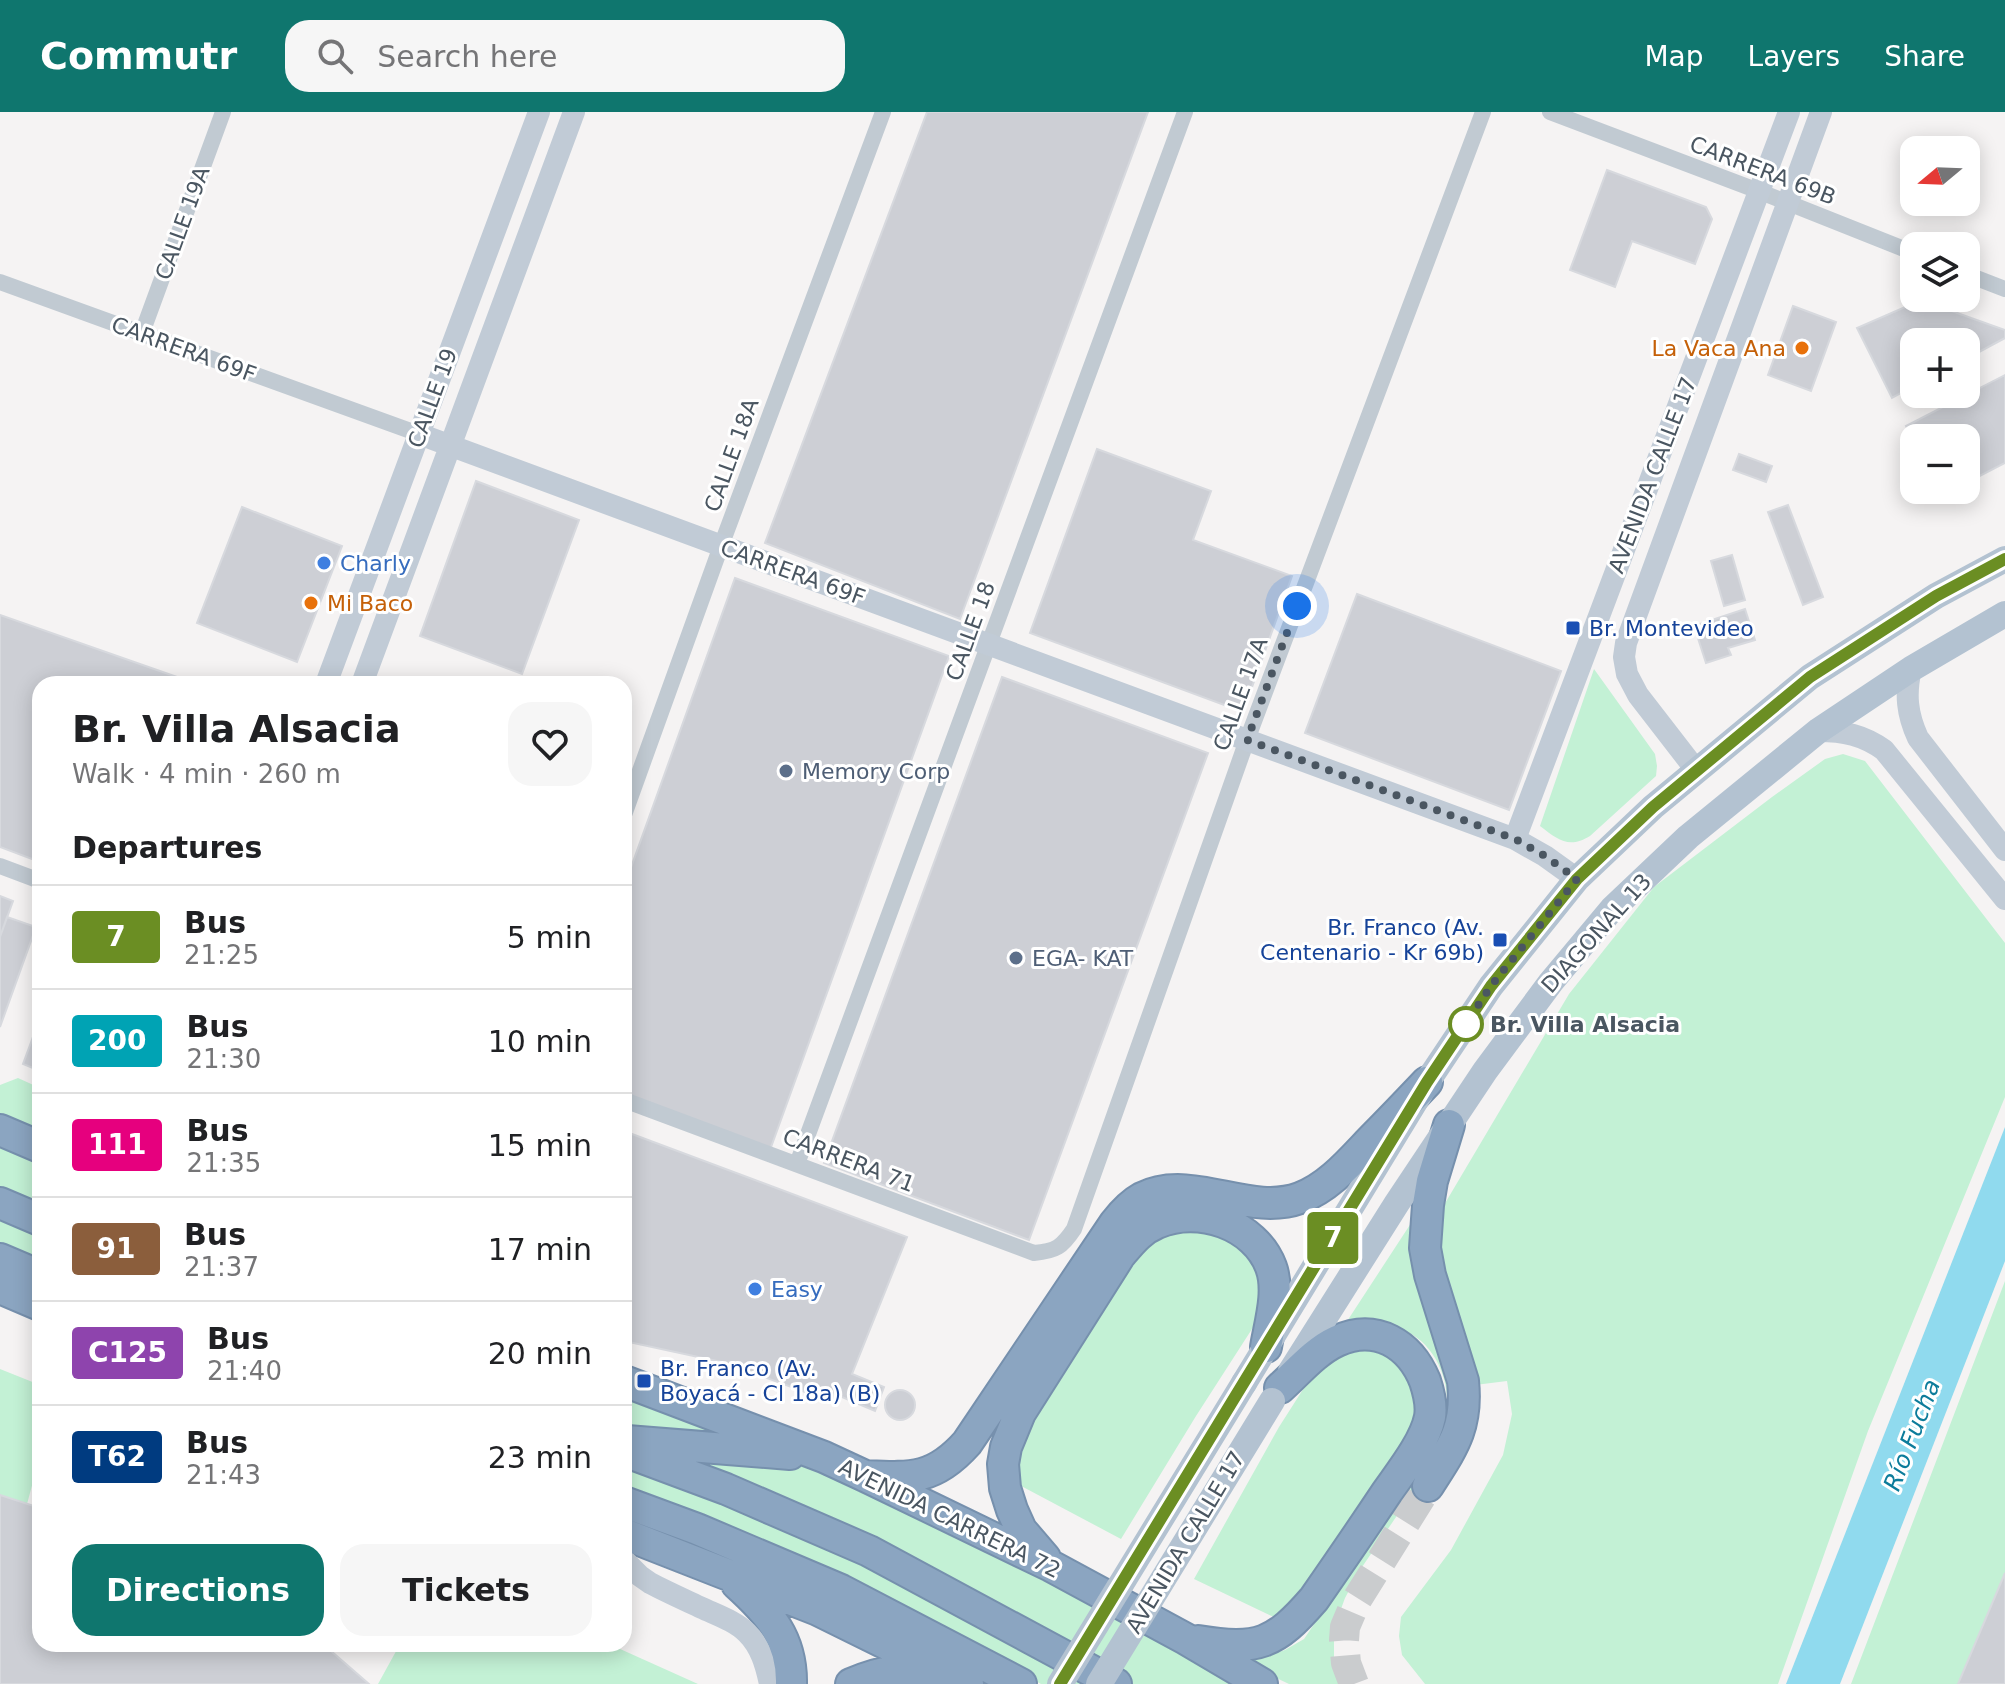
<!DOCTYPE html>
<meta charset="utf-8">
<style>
:root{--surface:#fff;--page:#f6f6f6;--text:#202124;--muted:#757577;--line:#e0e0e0;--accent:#0f766e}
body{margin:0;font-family:"DejaVu Sans",sans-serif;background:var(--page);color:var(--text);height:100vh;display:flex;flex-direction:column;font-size:30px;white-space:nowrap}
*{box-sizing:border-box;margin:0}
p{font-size:26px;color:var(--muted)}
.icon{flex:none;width:44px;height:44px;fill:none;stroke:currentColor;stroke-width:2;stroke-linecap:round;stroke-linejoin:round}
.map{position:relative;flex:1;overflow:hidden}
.side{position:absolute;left:32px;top:564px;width:600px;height:976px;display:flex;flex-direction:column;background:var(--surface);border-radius:24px;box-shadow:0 4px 20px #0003}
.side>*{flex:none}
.badge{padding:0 16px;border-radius:6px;font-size:28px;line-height:52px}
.needle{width:52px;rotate:251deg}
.tools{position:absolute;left:1900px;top:24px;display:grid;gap:16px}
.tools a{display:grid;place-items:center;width:80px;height:80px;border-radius:16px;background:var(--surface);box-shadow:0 4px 20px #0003;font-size:40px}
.you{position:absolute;width:40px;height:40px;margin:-20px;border:6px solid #fff;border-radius:50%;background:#1a73e8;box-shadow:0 0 0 12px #1a73e833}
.map>.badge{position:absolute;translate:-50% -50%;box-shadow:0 0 0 4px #fff}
h2{padding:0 40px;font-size:30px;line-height:72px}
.round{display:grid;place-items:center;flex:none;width:84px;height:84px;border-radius:24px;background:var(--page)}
.headline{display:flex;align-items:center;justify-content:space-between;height:136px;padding:0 40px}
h1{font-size:38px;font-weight:700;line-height:60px}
.button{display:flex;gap:16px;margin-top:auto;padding:16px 40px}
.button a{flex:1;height:92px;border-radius:24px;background:var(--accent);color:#fff;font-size:32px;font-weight:700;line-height:92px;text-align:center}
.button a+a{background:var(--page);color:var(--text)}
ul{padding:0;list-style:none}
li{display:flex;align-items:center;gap:24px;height:104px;padding:0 40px;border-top:2px solid var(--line)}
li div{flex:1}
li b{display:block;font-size:30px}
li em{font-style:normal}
li .badge{min-width:88px;font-weight:700;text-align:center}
header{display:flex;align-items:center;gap:48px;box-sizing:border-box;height:112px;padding:0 40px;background:var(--accent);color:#fff}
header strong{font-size:38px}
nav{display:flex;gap:44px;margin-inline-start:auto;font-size:28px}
.search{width:560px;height:72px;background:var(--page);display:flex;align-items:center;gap:20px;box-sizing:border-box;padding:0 28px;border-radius:24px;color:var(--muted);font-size:30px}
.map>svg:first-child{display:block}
.green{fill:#c3f1d5}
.water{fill:#90daee}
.building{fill:#cdcfd5;stroke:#d7d9de;stroke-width:2}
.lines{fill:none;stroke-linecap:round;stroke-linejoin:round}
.highway-tunnel{stroke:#caccce;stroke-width:30;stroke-dasharray:30 15;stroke-linecap:butt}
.highway-casing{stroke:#7690ad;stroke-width:34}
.street{stroke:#c1cad2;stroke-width:16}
.secondary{stroke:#c1cbd6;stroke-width:22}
.primary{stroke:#b3c2d1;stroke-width:26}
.highway{stroke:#8ba5c1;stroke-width:30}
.primary-bridge{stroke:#b3c2d1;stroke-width:26}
.line-casing{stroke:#fff;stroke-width:18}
.line{stroke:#6b8e23;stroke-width:12}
.walk{stroke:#4a5661;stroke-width:8;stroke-dasharray:0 14.4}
.food-dot{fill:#e8710a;stroke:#fff;stroke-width:3}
.shop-dot{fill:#3f7fe0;stroke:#fff;stroke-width:3}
.transit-dot{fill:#1a4fb4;stroke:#fff;stroke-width:3}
.service-dot{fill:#5c6f8a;stroke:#fff;stroke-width:3}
.stop-dot{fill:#fff;stroke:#6b8e23;stroke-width:4}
.labels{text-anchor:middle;stroke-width:6;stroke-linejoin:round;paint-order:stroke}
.street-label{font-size:22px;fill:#4a5661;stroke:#fff}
.food-label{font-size:22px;fill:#c56008;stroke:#fff;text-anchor:end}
.shop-label{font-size:22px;fill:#366cbe;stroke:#fff;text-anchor:start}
.transit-label{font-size:22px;fill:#164399;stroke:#fff;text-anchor:start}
.service-label{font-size:22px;fill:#4e5e75;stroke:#fff;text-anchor:start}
.stop-label{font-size:22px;font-weight:bold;fill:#4a5661;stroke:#fff;text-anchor:start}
.water-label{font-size:24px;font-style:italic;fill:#0c7c9b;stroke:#fff}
</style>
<header>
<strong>Commutr</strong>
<div class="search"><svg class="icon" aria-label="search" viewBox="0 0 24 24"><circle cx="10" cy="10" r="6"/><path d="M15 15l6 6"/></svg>Search here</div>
<nav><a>Map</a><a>Layers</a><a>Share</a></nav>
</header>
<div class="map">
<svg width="2005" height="1572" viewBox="0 0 2005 1572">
<rect width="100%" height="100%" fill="#f5f3f3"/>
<path class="green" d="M 1594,557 L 1655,642 L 1657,654 L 1656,664 L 1590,724 C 1569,737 1558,728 1540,714 Z
M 1843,642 L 1865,649 L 2005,831 L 2005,985 L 1868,1319 L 1778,1572 L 1425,1572 L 1402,1543 L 1399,1524 L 1401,1505 L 1451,1438 L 1503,1343 L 1512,1302 L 1507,1269 L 1475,1273 L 1445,1163 L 1439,1133 L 1444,1093 L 1569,882 L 1654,775 L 1772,685 L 1825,647 Z
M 18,966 L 40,976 L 40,1026 L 0,1010 L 0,973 Z
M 0,1034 L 40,1051 L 40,1103 L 0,1086 Z
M 1417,1102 L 1453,1274 L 1445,1333 L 1360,1458 L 1345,1486 L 1334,1516 L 1334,1551 L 1339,1572 L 1289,1572 L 1268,1562 L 1238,1543 L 1266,1544 L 1285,1538 L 1304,1527 L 1439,1329 C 1444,1315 1448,1302 1447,1286 C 1446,1256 1427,1223 1396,1216 C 1381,1213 1356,1218 1340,1220 Z
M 0,1104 L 40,1121 L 40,1153 L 0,1136 Z
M 1176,1117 L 1225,1121 L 1256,1153 L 1266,1178 L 1261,1203 L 1196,1304 L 1121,1427 L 1008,1367 L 1009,1346 L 1137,1140 L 1156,1124 Z
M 2005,1169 L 2005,1461 L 1958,1572 L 1851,1572 Z
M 1379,1236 L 1417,1267 L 1417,1314 L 1328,1451 L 1278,1507 L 1194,1467 L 1279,1315 L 1316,1257 L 1336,1240 Z
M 0,1257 L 40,1273 L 40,1344 L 27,1392 L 0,1383 Z
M 624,1283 L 731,1324 L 624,1322 Z
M 655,1342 L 820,1355 L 1032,1459 L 1239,1572 L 1133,1572 L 917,1452 Z
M 624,1350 L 862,1448 L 1094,1572 L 1041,1572 L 1014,1557 L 624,1380 Z
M 400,1532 L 609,1532 L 698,1572 L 378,1572 Z"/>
<path class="water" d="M 2005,1015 L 2005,1149 L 1840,1572 L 1786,1572 Z"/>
<path class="building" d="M 927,0 L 1148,0 L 960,507 L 765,431 Z
M 1607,58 L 1706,95 L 1712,107 L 1695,152 L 1632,129 L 1615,175 L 1570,158 Z
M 1921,188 L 2005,218 L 2005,226 L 1966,247 L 1966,230 L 1914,230 L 1914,274 L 1892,286 L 1857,216 Z
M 1793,194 L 1836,210 L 1811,279 L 1768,263 Z
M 2005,263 L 2005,351 L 1966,371 L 1966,326 L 1914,326 L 1914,329 L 1906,314 Z
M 1097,337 L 1211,379 L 1193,428 L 1292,464 L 1243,600 L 1030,521 Z
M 1739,342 L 1772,354 L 1766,370 L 1733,358 Z
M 476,369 L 579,408 L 522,562 L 420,524 Z
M 1788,393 L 1823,485 L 1803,493 L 1768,400 Z
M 242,395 L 342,434 L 297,550 L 197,511 Z
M 1732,443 L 1745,488 L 1724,494 L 1711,449 Z
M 735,466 L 949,544 L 770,1038 L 624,985 L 624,775 Z
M 1357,482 L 1561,559 L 1509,698 L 1305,621 Z
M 1745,497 L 1755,528 L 1728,536 L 1731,543 L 1706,551 L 1694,514 Z
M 0,503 L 197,572 L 40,572 L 40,750 L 0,735 Z
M 1002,565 L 1208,641 L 1029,1128 L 824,1051 Z
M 0,784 L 13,789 L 0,825 Z
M 7,805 L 36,815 L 0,915 L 0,825 Z
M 40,906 L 40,959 L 23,952 Z
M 624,1019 L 907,1125 L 852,1262 L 884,1275 L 875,1299 L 835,1282 L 832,1290 L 726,1251 L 624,1229 Z
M885 1293a15 15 0 1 1 30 0a15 15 0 1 1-30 0Z
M 0,1383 L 40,1396 L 40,1532 L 323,1532 L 369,1572 L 0,1572 Z
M 2005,1461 L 2005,1572 L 1958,1572 Z"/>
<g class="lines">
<path class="highway-tunnel" d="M 1354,1572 L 1346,1551 L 1344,1528 L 1345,1515 L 1356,1489 L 1428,1374"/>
<g class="highway-casing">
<path id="highway" d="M 0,1018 L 40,1035
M 0,1091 L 40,1108
M 0,1147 L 40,1164
M 0,1176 L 40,1193
M 624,1269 L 824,1345 L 865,1364 L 1051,1454 L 1186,1527 L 1262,1572
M 627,1329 L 790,1342
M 624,1339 L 726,1377 L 869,1439 L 1116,1572
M 865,1364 C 911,1366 934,1368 967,1331 L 1115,1111 C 1123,1101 1131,1092 1142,1086 C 1191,1061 1249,1105 1300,1086 C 1329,1075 1350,1050 1371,1028 C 1390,1009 1409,989 1427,970
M 1428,1374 C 1452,1336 1468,1316 1463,1269 L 1430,1163 L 1425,1136 L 1428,1093 L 1432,1069 L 1449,1013
M 624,1390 L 697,1417 L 841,1478 L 1021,1572
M 624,1422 L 818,1498 L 968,1572
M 1045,1446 L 1021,1418 L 1012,1398 L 1005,1376 L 1003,1352 L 1006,1335 L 1020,1301 L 1120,1143 C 1131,1130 1140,1118 1157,1111 C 1198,1093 1255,1112 1271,1155 C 1280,1179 1270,1211 1266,1235
M 737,1472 C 769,1501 792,1526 791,1572
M 1198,1529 C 1258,1539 1275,1532 1314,1487 C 1339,1451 1363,1416 1387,1380 C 1401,1360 1425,1330 1430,1305 C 1432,1293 1429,1281 1425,1269 C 1410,1232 1376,1211 1337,1229 C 1315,1239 1297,1261 1280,1276
M 851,1572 C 884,1558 898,1557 934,1563"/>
</g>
<path class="street" d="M 1550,0 L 1748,75 L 1914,141
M 1966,162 L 2005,177
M 0,170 L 419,322
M 142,221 L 223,0
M 624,703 L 721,434 L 883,0
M 0,754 L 40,769
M 624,988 L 1034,1141 C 1056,1139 1062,1135 1074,1117 L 1247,628 L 1483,0
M 797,1052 L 1185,0"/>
<path class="secondary" d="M 419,322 L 1515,727 L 1545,744 L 1577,767
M 1911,557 C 1905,582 1907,602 1918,626 L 2005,738
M 326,572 L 539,0
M 362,572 L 574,0
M 1818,619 C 1844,619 1863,623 1884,638 L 2005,787
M 1696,658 L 1638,583 L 1627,562 L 1624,545 L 1626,531 L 1821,0
M 1515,727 L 1789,0
M 624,1448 L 640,1464 L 650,1471 C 667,1480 685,1488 702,1496 C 717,1503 735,1509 747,1521 C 761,1535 766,1553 770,1572"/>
<path class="primary" d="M 1291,1259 L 1397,1091 L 1485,959 L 1551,870 L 1612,797 L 1688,725 L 1818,619 L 1911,557 L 2005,502
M 1244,1271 L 1427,970 L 1491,874 L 1577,767 L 1653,695 L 1810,565 L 1936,484 L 2005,447"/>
<use href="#highway" class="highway"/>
<path class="primary-bridge" d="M 1060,1572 L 1244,1271
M 1099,1572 L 1272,1289"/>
</g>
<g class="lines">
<g class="line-casing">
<path id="line" d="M 1060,1572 L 1427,970 L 1491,874 L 1577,767 L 1653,695 L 1810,565 L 1936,484 L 2005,447"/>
</g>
<use href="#line" class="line"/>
<path class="walk" d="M 1297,494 L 1247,628 L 1515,727 L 1545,744 L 1577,767 L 1491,874 L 1459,922 L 1466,912"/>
</g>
<g class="food-dot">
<circle cx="1802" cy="236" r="8"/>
<circle cx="311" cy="491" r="8"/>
</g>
<g class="shop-dot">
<circle cx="324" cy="451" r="8"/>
<circle cx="755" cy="1177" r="8"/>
</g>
<g class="transit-dot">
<rect x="1565" y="508" width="16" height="16" rx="4"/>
<rect x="1492" y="820" width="16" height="16" rx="4"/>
<rect x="636" y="1261" width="16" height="16" rx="4"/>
</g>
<g class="service-dot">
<circle cx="786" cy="659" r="8"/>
<circle cx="1016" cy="846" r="8"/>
</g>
<circle class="stop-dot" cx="1466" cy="912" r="16"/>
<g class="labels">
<g class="street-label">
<text transform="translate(1763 58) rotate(21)" y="8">CARRERA 69B</text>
<text transform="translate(182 111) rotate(-70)" y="8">CALLE 19A</text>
<text transform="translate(184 237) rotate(20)" y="8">CARRERA 69F</text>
<text transform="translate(432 286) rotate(-70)" y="8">CALLE 19</text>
<text transform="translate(731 343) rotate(-70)" y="8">CALLE 18A</text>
<text transform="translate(1652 363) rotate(-69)" y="8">AVENIDA CALLE 17</text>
<text transform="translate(793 460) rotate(20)" y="8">CARRERA 69F</text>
<text transform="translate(970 519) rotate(-70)" y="8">CALLE 18</text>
<text transform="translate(1240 582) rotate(-70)" y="8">CALLE 17A</text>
<text transform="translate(1596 821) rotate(-48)" y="8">DIAGONAL 13</text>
<text transform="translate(849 1048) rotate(21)" y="8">CARRERA 71</text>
<text transform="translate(950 1406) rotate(26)" y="8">AVENIDA CARRERA 72</text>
<text transform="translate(1185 1430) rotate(-59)" y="8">AVENIDA CALLE 17</text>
</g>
<g class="food-label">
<text x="1786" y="244">La Vaca Ana</text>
<text x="327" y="499" text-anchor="start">Mi Baco</text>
</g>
<g class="shop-label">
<text x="340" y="459">Charly</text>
<text x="771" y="1185">Easy</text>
</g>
<g class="transit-label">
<text x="1589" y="524">Br. Montevideo</text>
<text x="1484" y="823" text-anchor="end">Br. Franco (Av.<tspan x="1484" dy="25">Centenario - Kr 69b)</tspan></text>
<text x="660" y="1264">Br. Franco (Av.<tspan x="660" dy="25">Boyacá - Cl 18a) (B)</tspan></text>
</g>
<g class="service-label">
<text x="802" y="667">Memory Corp</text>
<text x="1032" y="854">EGA- KAT</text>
</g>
<g class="stop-label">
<text x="1490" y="920">Br. Villa Alsacia</text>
</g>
<g class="water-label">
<text transform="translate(1912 1323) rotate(-69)" y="8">Río Fucha</text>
</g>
</g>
</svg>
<div class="tools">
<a><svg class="needle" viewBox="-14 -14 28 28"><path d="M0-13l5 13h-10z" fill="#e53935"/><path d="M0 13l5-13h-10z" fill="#757577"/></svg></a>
<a><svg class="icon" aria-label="layers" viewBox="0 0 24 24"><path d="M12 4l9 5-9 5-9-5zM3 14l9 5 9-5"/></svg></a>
<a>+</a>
<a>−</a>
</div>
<div class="you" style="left:1297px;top:494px"></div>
<b class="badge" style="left:1333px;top:1126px;background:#6b8e23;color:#fff">7</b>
<section class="side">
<div class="headline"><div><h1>Br. Villa Alsacia</h1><p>Walk · 4 min · 260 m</p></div><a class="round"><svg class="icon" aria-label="heart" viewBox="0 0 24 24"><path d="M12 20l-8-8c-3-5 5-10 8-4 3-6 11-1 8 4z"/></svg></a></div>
<h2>Departures</h2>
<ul>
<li><span class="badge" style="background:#6b8e23;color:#fff">7</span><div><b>Bus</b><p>21:25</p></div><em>5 min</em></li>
<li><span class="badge" style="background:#00a3b4;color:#fff">200</span><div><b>Bus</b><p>21:30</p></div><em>10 min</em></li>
<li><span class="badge" style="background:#e6007e;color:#fff">111</span><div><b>Bus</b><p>21:35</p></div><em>15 min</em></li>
<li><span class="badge" style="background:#8b5e3c;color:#fff">91</span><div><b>Bus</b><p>21:37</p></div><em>17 min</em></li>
<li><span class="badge" style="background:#8e44ad;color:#fff">C125</span><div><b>Bus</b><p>21:40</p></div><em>20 min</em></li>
<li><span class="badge" style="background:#003b80;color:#fff">T62</span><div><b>Bus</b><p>21:43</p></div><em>23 min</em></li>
</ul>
<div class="button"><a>Directions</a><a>Tickets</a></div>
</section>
</div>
